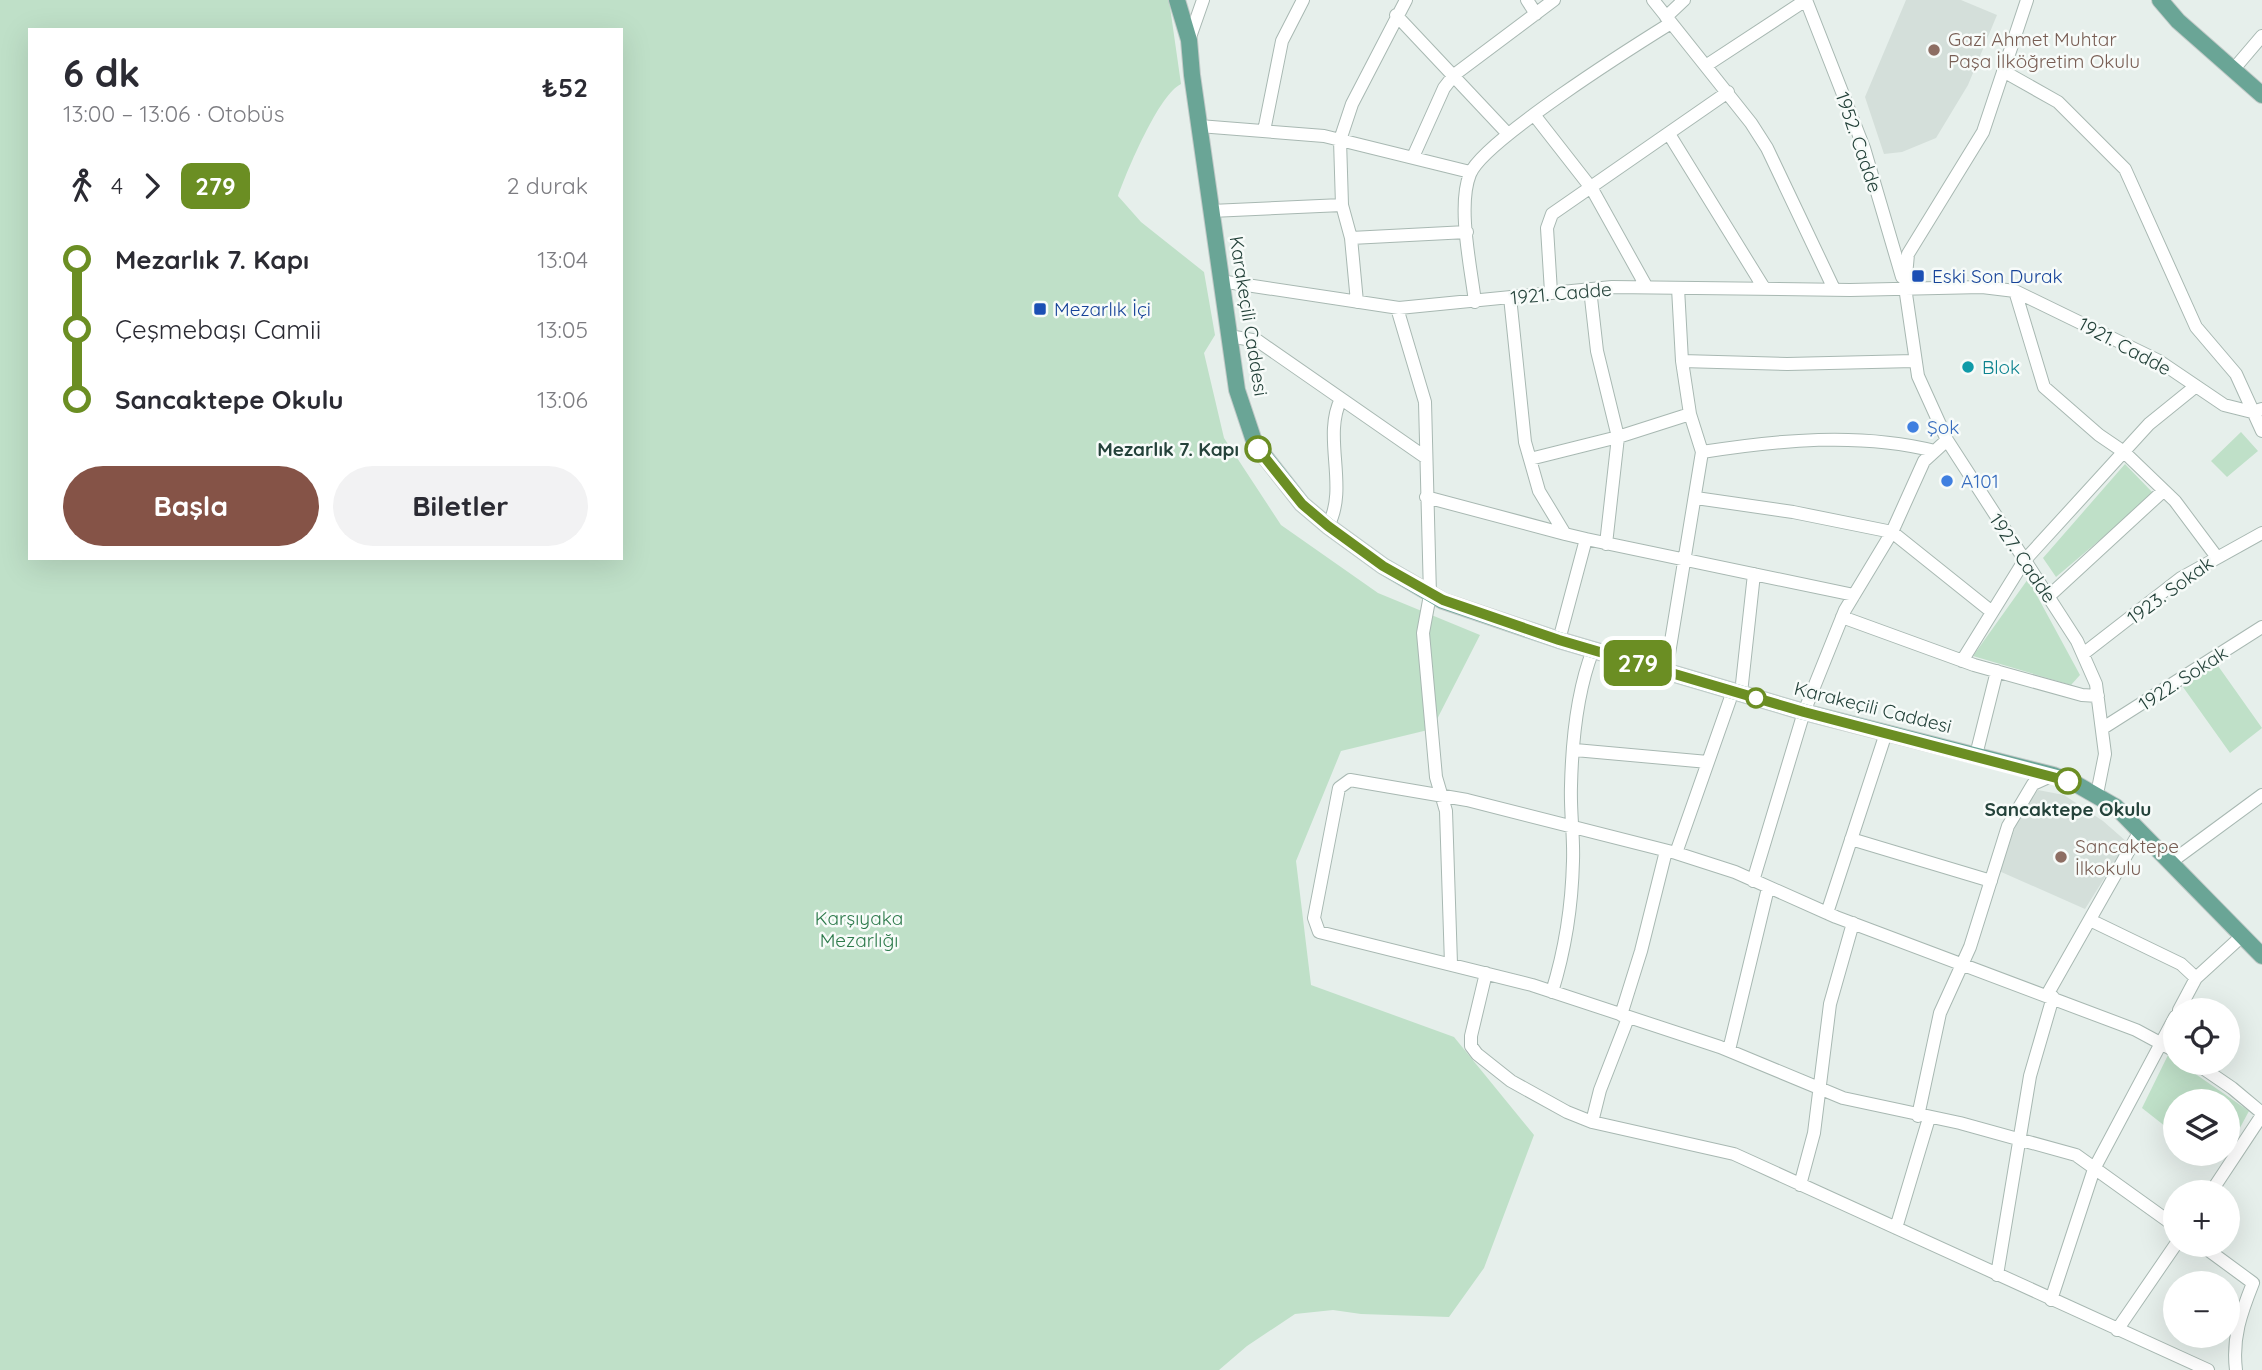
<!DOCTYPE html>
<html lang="tr">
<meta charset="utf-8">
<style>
:root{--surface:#fff;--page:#f2f2f3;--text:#2b2b33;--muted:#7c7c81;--accent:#855347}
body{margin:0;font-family:Quicksand,sans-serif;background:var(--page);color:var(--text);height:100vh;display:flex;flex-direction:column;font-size:26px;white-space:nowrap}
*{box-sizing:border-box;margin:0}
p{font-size:23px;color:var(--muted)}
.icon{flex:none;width:38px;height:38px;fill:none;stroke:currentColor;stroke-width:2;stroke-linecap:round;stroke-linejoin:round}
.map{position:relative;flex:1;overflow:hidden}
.drawer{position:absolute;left:28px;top:28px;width:595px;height:532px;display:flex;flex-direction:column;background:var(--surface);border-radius:0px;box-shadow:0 7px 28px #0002}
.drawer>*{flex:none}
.badge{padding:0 14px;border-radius:10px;font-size:24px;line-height:46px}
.fabs{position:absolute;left:2163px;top:998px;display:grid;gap:14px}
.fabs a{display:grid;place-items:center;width:77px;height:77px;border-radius:50%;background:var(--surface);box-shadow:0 7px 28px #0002;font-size:35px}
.map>.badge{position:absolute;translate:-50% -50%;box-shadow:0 0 0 4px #fff}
.legs{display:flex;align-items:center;gap:10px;height:77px;padding:0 35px;font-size:23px}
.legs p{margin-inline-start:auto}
.headline{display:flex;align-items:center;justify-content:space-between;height:119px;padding:0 35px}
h1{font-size:38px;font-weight:800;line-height:52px}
.primary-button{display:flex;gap:14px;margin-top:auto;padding:14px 35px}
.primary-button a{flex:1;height:80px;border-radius:42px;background:var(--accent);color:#fff;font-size:28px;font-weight:800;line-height:80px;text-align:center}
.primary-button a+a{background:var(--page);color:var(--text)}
ul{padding:0 35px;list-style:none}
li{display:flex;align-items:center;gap:24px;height:70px;font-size:26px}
li i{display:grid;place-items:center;width:10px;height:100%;margin:0 9px;background:currentColor}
li i::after{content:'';width:18px;height:18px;margin:-9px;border:5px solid;border-radius:50%;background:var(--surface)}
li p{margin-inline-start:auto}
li:first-child i{background:linear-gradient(#0000 50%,currentColor 0)}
li:last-child i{background:linear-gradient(currentColor 50%,#0000 0)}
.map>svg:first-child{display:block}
.built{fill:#d4dfda}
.green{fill:#bfe0c8;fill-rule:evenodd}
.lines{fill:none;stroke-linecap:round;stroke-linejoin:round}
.minor-casing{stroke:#a8b8b2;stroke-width:14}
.major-casing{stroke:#c2cac8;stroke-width:18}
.minor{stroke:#fff;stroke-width:12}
.major{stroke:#6aa596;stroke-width:16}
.line-1-casing{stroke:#fff;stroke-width:16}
.line-1{stroke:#6b8e23;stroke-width:10}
.education-dot{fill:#8d6e63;stroke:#f7fbf9;stroke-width:2.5}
.transit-dot{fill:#1a4fb4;stroke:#f7fbf9;stroke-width:2.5}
.culture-dot{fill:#0f9aa8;stroke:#f7fbf9;stroke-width:2.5}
.shop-dot{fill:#3f7fe0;stroke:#f7fbf9;stroke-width:2.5}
.stop-1-dot{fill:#fff;stroke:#6b8e23;stroke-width:3.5}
.labels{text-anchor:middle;stroke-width:5;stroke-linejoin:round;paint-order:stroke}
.education-label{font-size:19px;fill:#785e54;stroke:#f7fbf9;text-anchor:start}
.street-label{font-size:19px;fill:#24423a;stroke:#f7fbf9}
.transit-label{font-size:19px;fill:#164399;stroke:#f7fbf9;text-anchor:start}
.culture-label{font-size:19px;fill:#0d838f;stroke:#f7fbf9;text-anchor:start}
.shop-label{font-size:19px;fill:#366cbe;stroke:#f7fbf9;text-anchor:start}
.stop-label{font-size:19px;font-weight:bold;fill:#24423a;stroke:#f7fbf9;text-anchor:end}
.park-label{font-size:19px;fill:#2d7a4b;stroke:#f7fbf9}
</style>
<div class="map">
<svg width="2262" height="1370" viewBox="0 0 2262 1370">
<rect width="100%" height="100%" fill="#e6efeb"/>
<path class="built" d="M 1906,0 L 1961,0 L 1997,15 L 1968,85 L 1936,138 L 1902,152 L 1884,154 L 1865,97 Z
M 2038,790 L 2064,795 L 2103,821 L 2127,842 L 2085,909 L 1999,871 L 2022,809 Z"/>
<path class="green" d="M 0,0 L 1169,0 L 1181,84 C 1159,94 1127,171 1118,196 L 1141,222 L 1204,272 L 1215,335 L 1204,353 L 1224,438 L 1281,525 L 1378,593 L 1480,635 L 1432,729 L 1341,751 L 1296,861 L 1311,985 L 1454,1037 L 1534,1135 L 1484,1268 L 1449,1317 L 1361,1314 L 1333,1310 L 1295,1314 L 1247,1346 L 1219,1370 L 0,1370 ZM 30,30 L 621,30 L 621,558 L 30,558 Z
M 2241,432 L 2258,451 L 2227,477 L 2211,461 Z
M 2125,464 L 2154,494 L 2056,577 L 2043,558 Z
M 2028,579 L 2080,675 L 2071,685 L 1973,656 Z
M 2216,663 L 2262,728 L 2230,753 L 2183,687 Z
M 2168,1055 L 2249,1111 L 2228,1150 L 2228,1101 L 2175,1101 L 2175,1134 L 2142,1108 Z"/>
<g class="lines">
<g class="minor-casing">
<path id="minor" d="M 1527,0 L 1536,14
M 1653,0 L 1751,123 L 1767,148 L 1834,289
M 1806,0 L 1864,148 L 1902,277
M 2027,0 L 1983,132 L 1908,254 L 1905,287 L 1918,376 L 1947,440 L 2077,641 L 2096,684 L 2105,754 L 2097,794
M 1396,15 L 1508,134
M 1666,17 L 1684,0
M 1189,40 L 1203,0
M 1707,65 L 1806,0
M 2233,70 L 2262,36
M 2003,71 L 2058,102 L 2125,169 L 2196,327 L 2236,374 L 2262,431
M 1535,116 L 1592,189 L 1646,286
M 1199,126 L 1324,136 L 1470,172
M 1264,131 L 1282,41 L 1303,0
M 1669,134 L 1764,288
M 1413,157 L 1444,88 L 1454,75 L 1554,0
M 1211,211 L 1342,205
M 1351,238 L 1467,232
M 1220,281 L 1399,308 L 1612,287 L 1850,290 L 1982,287 L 2015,291 L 2159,361 L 2224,405 L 2252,412 L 2262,409
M 1590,289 L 1597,351 L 1618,437 L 1606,544
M 2015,291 L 2044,387 L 2099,435 L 2124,452 L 2175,501 L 2216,556
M 1551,292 L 1547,228 L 1552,214 L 1728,92
M 1510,297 L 1525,442 L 1539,491 L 1565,534 L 1586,539 L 1559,640
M 1357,302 L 1351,238 L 1342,205 L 1340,140 L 1352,104 L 1406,0
M 1475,302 C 1471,268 1457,206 1470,174 C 1483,141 1634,46 1671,23
M 1397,308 L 1425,402 L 1430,595 L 1423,633 L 1436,777 L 1446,811 L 1451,964
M 1229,336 L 1258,341 L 1425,457
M 1682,361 L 1787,364 L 1914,361
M 1702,452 C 1778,440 1859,432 1935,451
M 1530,459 L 1618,437 L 1690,414
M 1426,497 L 1565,534
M 1696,498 L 1793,512 L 1892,532 L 1992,612
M 1328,526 C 1349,487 1322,437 1341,399
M 1586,539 L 1854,595
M 2049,596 L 2162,492
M 1842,617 L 1974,665 L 2082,695 L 2098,696
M 2083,654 L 2181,578 L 2262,533
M 1962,661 L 2024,561 L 2149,424 L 2196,386
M 1666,672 L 1702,452 L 1690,414 L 1682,361 L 1678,288
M 1741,693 L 1754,574
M 2103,728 L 2262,627
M 1575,750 L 1708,762
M 1976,755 L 1997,671
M 1851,839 L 1991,881
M 1676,853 L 1733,691
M 2171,862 L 2262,795
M 1753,881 L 1804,712 L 1845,610 L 1892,532 L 1924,461 L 1947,440
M 1827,913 L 1886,733
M 2090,920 L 2181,964 L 2196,978
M 1486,973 L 1471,1036 L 1471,1046 L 1477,1054 L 1511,1081 L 1567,1112 L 1592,1122 L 1734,1154 L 2208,1370
M 1552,992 C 1565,950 1572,905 1573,861 C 1574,836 1570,811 1571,786 C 1572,742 1577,691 1593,650
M 2047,995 L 2140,831
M 2179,1010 L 2196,978 L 2242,936
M 1621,1015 L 1641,951 L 1666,851
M 1729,1050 L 1768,888
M 2175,1051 L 2136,1030 L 1836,917 L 1735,872 L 1676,853 L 1467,800 L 1350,780 L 1339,788 L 1314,918 L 1319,932 L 1532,985 L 1720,1047 L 1843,1098 L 1960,1123 L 2076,1155 L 2175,1226
M 2194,1062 L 2232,1088 L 2262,1113
M 1918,1116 L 1940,1013 L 1970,947 L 2008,826 L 2033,784 L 2053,775
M 1592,1122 L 1600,1090 L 1628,1018
M 1800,1185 L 1814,1133 L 1830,1004 L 1853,923
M 2211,1192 L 2262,1115
M 1896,1228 L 1929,1118
M 2200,1244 L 2253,1283 C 2241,1313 2232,1338 2236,1370
M 1997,1275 L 2030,1076 L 2053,997
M 2051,1300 L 2094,1169 L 2175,1017
M 2117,1330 L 2176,1244"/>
</g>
<g class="major-casing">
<path id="major" d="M 1177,0 L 1189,40 L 1192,75 L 1237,390 L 1255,444 L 1302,504 L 1328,526 L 1383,566 L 1443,601 L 1559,640 L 1804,712 L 2053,775 L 2076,784 L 2116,807 L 2262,956
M 2160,0 L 2178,21 L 2262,95"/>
</g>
<use href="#minor" class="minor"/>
<use href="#major" class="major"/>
</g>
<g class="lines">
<g class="line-1-casing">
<path id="line-1" d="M 1258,449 L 1302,504 L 1328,526 L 1383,566 L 1443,600 L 1559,640 L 1804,712 L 2068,781"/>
</g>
<use href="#line-1" class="line-1"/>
</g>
<g class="education-dot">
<circle cx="1934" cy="50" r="7"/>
<circle cx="2061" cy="857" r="7"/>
</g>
<g class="transit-dot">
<rect x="1911" y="269" width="14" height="14" rx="3.5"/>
<rect x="1033" y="302" width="14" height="14" rx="3.5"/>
</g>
<circle class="culture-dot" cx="1968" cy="367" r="7"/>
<g class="shop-dot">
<circle cx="1913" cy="427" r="7"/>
<circle cx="1947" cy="481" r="7"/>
</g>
<g class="stop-1-dot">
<circle cx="1258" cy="449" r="12"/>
<circle cx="1756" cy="698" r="9"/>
<circle cx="2068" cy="781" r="12"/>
</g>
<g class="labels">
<g class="education-label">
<text x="1948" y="46">Gazi Ahmet Muhtar<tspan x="1948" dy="22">Paşa İlköğretim Okulu</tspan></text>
<text x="2075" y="853">Sancaktepe<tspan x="2075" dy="22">İlkokulu</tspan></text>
</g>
<g class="street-label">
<text transform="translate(1859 142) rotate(71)" y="7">1952. Cadde</text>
<text transform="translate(1561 293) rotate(-5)" y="7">1921. Cadde</text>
<text transform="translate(1249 316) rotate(81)" y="7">Karakeçili Caddesi</text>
<text transform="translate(2125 346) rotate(28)" y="7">1921. Cadde</text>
<text transform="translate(2023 558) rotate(56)" y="7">1927. Cadde</text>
<text transform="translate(2170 590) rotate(-36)" y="7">1923. Sokak</text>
<text transform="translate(2183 678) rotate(-33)" y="7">1922. Sokak</text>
<text transform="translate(1873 707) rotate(14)" y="7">Karakeçili Caddesi</text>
</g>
<g class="transit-label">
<text x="1932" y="283">Eski Son Durak</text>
<text x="1054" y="316">Mezarlık İçi</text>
</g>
<g class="culture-label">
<text x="1982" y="374">Blok</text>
</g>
<g class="shop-label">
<text x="1927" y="434">Şok</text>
<text x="1961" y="488">A101</text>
</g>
<g class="stop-label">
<text x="1239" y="456">Mezarlık 7. Kapı</text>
<text x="2068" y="816" text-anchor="middle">Sancaktepe Okulu</text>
</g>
<g class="park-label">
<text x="859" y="925">Karşıyaka<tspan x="859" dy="22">Mezarlığı</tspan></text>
</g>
</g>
</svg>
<div class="fabs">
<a><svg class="icon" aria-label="locate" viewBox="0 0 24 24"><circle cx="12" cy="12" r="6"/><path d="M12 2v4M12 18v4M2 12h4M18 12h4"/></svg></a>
<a><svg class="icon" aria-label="layers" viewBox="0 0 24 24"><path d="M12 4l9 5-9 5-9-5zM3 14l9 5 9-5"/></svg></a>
<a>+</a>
<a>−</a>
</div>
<b class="badge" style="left:1638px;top:663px;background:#6b8e23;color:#fff">279</b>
<section class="drawer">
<div class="headline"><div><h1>6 dk</h1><p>13:00 – 13:06 · Otobüs</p></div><b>₺52</b></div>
<div class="legs"><svg class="icon" aria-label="walk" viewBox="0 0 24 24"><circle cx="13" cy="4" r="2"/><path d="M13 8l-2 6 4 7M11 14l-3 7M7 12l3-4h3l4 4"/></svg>4<svg class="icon" aria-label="forward" viewBox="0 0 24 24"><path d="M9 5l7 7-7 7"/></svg><b class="badge" style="background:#6b8e23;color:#fff">279</b><p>2 durak</p></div>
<ul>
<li><i style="color:#6b8e23"></i><b>Mezarlık 7. Kapı</b><p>13:04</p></li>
<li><i style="color:#6b8e23"></i><span>Çeşmebaşı Camii</span><p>13:05</p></li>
<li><i style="color:#6b8e23"></i><b>Sancaktepe Okulu</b><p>13:06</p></li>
</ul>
<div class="primary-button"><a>Başla</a><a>Biletler</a></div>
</section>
</div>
